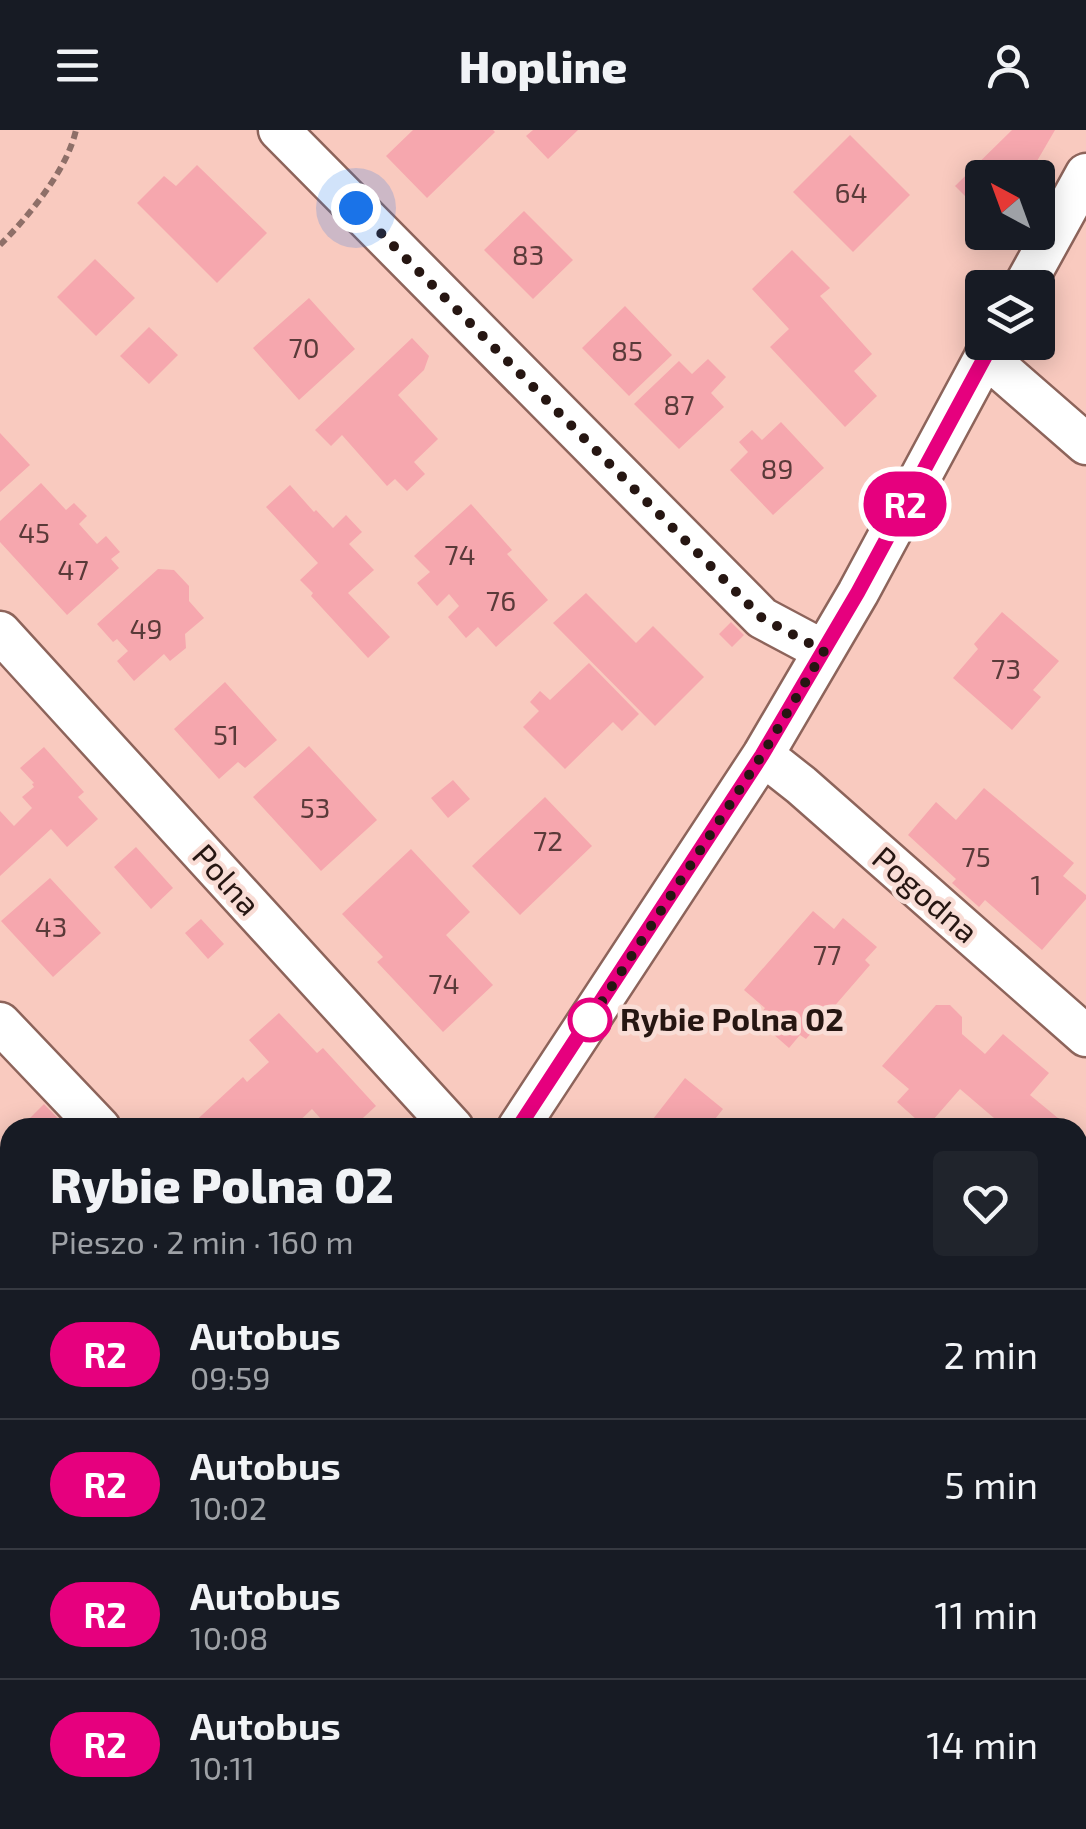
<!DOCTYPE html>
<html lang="pl">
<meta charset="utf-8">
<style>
:root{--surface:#171b24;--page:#20242c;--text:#f1f3f6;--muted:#9ea1a6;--line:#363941}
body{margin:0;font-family:"Exo 2",sans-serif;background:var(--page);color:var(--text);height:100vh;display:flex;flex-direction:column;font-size:38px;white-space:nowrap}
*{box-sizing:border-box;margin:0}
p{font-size:32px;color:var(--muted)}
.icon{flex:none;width:55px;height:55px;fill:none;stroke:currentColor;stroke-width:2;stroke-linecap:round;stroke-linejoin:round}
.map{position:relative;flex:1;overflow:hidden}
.panel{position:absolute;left:0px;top:988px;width:1088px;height:712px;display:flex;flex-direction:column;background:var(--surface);border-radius:30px 30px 0 0;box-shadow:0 5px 25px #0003}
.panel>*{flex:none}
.badge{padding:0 20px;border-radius:32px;font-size:35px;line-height:65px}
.needle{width:65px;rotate:319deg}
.buttons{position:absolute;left:965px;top:30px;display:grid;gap:20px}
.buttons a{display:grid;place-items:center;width:90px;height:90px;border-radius:10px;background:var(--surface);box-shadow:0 5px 25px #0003;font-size:50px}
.you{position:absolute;width:50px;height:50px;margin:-25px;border:8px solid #fff;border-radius:50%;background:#1a73e8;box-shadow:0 0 0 15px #1a73e833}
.map>.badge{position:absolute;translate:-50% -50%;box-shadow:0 0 0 5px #fff}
.round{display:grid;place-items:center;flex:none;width:105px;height:105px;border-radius:10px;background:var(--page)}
.summary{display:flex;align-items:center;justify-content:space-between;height:170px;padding:0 50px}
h1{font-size:48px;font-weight:800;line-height:75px}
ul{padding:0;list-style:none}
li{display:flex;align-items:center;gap:30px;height:130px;padding:0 50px;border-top:2px solid var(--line)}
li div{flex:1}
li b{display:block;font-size:38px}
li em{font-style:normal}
li .badge{min-width:110px;font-weight:700;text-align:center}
header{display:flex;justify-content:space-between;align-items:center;height:130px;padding:0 50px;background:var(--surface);font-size:45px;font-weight:800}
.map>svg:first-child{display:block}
.building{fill:#f6a7ae}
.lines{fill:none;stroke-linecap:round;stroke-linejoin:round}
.service-casing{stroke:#8d645b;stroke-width:25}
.minor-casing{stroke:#8d645b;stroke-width:45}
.path{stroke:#8e6f68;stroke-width:6;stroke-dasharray:8 5;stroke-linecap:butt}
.service{stroke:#fff;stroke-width:20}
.minor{stroke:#fff;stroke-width:40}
.line-casing{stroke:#fff;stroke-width:22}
.line{stroke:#e6007e;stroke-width:15}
.walk{stroke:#261612;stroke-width:10;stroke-dasharray:0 18}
.stop-dot{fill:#fff;stroke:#e6007e;stroke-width:5}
.labels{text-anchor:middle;stroke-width:9;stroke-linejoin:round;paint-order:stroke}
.number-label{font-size:28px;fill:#5a3a39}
.street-label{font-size:32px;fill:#261612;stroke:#f9ddd6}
.stop-label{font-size:32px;font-weight:bold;fill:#261612;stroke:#f9ddd6;text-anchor:start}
</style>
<header><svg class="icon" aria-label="menu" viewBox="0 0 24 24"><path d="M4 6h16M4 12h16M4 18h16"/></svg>Hopline<svg class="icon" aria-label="person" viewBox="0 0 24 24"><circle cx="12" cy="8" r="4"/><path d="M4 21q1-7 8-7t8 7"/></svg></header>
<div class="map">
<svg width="1086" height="1699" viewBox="0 0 1086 1699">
<rect width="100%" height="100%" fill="#f9cabf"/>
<path class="building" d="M 413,0 L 493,0 L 495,2 L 427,68 L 386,26 Z
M 533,0 L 578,0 L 548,29 L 526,6 Z
M 1012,0 L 1055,0 L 1037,31 L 1021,48 L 982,48 L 982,83 L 955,56 Z
M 850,5 L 910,65 L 853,122 L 793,62 Z
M 197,35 L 267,103 L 217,153 L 137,73 L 164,46 L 176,56 Z
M 524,81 L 573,130 L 533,169 L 484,120 Z
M 792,120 L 830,158 L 820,166 L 872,224 L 854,241 L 877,266 L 845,297 L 770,217 L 789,199 L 752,159 Z
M 95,129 L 135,168 L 96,206 L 57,167 Z
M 309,168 L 355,219 L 299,270 L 253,218 Z
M 625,176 L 672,225 L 629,266 L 582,218 Z
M 149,197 L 178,225 L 149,254 L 120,226 Z
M 412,208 L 429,226 L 424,240 L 398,265 L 438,309 L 414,332 L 425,344 L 407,361 L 395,349 L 387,356 L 342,305 L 331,316 L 315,300 Z
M 708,229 L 726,247 L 711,263 L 724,277 L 679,319 L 634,274 L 679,231 L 692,244 Z
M 781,292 L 824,338 L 773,385 L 730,340 L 748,322 L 739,312 L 752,300 L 762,310 Z
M 0,303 L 30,335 L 0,362 Z
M 41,353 L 66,380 L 74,373 L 87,386 L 79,394 L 97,414 L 106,406 L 120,422 L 111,429 L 119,438 L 67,485 L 0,412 L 0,391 Z
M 290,355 L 314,382 L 316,380 L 333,398 L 346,385 L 362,402 L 349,414 L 374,440 L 348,463 L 390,507 L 368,528 L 311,466 L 313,463 L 300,450 L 318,433 L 266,377 Z
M 471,374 L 512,420 L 507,424 L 548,470 L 496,517 L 478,497 L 466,508 L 448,487 L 459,476 L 449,464 L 437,476 L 417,453 L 430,442 L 414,426 Z
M 158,439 L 174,440 L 189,456 L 189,471 L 204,488 L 185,504 L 186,518 L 170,531 L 164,524 L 134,551 L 117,531 L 128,521 L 117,509 L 113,512 L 97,494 Z
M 586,463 L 636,513 L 653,496 L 704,547 L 655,596 L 553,493 Z
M 1002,482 L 1059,531 L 1033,560 L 1041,567 L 1012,600 L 953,548 L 978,519 L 974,514 Z
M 731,492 L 744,505 L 732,517 L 719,504 Z
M 589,533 L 639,584 L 622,601 L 613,592 L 565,639 L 523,597 L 539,581 L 530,572 L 540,561 L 550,570 Z
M 225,552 L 277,610 L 245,638 L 238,632 L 219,649 L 174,599 Z
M 309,616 L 377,690 L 321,741 L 253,667 Z
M 44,617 L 84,662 L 78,667 L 98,689 L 67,717 L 51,699 L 0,746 L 0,681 L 14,696 L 32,678 L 22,667 L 34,657 L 32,654 L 34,653 L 20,638 Z
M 453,650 L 470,669 L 448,688 L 431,668 Z
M 984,658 L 1074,733 L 1063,746 L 1086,765 L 1086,769 L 1042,820 L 985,770 L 979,777 L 952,753 L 956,749 L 908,705 L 936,672 L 956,690 Z
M 545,667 L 592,716 L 520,785 L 472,736 Z
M 136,717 L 173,758 L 151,779 L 114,737 Z
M 411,719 L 470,782 L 446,805 L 493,855 L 443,902 L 377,832 L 383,827 L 342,784 Z
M 50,748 L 101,803 L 53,847 L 1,791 Z
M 813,781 L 834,799 L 843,788 L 877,817 L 865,830 L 870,835 L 806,909 L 800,905 L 789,918 L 756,889 L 765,878 L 744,860 Z
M 201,789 L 224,814 L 208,829 L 185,803 Z
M 936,875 L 950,875 L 962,887 L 962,904 L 985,924 L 1003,904 L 1049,943 L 1030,965 L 1070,998 L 997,998 L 1001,994 L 960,959 L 926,998 L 897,972 L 909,959 L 882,936 Z
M 279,883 L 317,923 L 323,918 L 376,976 L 352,998 L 329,998 L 312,979 L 292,998 L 188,998 L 243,947 L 247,952 L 269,932 L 249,910 Z
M 685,948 L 723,979 L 708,998 L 646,998 Z
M 44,974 L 67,998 L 20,998 Z
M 1086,1116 L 1086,1183 L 1078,1176 L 1078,1126 Z
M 1078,1237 L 1086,1244 L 1086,1330 L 1078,1340 Z
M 0,1302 L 10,1312 L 10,1376 L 0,1366 Z
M 0,1501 L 10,1512 L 10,1525 L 0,1534 Z
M 1082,1534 L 1086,1538 L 1086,1633 L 1078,1643 L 1078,1540 Z
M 0,1569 L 10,1580 L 10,1584 L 1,1594 L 10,1604 L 10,1620 L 0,1629 Z
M 424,1690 L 437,1690 L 449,1699 L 417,1699 Z
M 690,1690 L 769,1690 L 780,1699 L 683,1699 Z"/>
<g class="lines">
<g class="service-casing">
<path id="service" d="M 209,1690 L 220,1699"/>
</g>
<g class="minor-casing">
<path id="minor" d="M 279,0 L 762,488 L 824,521
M 1023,158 L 1086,44
M 985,226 L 1086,314
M 0,502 L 453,998
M 763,625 L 801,655 L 1086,906
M 0,893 L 100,998
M 518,998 L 763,625 L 858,463 L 993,212
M 1078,1451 L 1086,1459
M 0,1453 L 10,1464
M 521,1690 L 532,1699
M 78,1699 L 83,1690"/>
</g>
<path class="path" d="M 0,115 C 29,86 67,40 76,0"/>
<use href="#service" class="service"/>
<use href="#minor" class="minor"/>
</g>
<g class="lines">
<g class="line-casing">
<path id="line" d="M 518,998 L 762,625 L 858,462 L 993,212"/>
</g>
<use href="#line" class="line"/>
<path class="walk" d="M 356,78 L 762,488 L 824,521 L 762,625 L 590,890"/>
</g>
<circle class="stop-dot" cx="590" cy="890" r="20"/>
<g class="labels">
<g class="number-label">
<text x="851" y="73">64</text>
<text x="528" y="135">83</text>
<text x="304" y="228">70</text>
<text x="627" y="231">85</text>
<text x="679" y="285">87</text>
<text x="777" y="349">89</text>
<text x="34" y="413">45</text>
<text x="460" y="435">74</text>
<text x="73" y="450">47</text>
<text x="501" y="481">76</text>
<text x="146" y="509">49</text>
<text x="1006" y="549">73</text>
<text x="226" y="615">51</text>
<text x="315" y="688">53</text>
<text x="548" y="721">72</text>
<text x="976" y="737">75</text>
<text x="1036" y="765">1</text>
<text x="51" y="807">43</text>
<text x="827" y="835">77</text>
<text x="444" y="864">74</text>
</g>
<g class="street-label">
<text transform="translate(226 750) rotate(48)" y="11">Polna</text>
<text transform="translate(925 765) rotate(41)" y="11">Pogodna</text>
</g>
<g class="stop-label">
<text x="620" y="901">Rybie Polna 02</text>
</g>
</g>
</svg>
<div class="buttons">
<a><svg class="needle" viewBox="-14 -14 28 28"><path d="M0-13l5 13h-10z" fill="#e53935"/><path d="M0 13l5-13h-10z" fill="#9ea1a6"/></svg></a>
<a><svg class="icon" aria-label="layers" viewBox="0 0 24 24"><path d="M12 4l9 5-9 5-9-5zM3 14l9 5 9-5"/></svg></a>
</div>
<div class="you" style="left:356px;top:78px"></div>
<b class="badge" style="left:905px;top:374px;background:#e6007e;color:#fff">R2</b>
<section class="panel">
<div class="summary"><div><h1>Rybie Polna 02</h1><p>Pieszo · 2 min · 160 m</p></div><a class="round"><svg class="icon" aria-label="heart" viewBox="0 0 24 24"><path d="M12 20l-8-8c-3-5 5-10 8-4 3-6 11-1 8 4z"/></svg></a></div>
<ul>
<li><span class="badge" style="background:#e6007e;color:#fff">R2</span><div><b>Autobus</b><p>09:59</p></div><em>2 min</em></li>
<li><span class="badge" style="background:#e6007e;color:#fff">R2</span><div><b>Autobus</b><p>10:02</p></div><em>5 min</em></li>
<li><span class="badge" style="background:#e6007e;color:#fff">R2</span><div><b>Autobus</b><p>10:08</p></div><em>11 min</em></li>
<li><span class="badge" style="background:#e6007e;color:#fff">R2</span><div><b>Autobus</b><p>10:11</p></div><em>14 min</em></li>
</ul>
</section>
</div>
